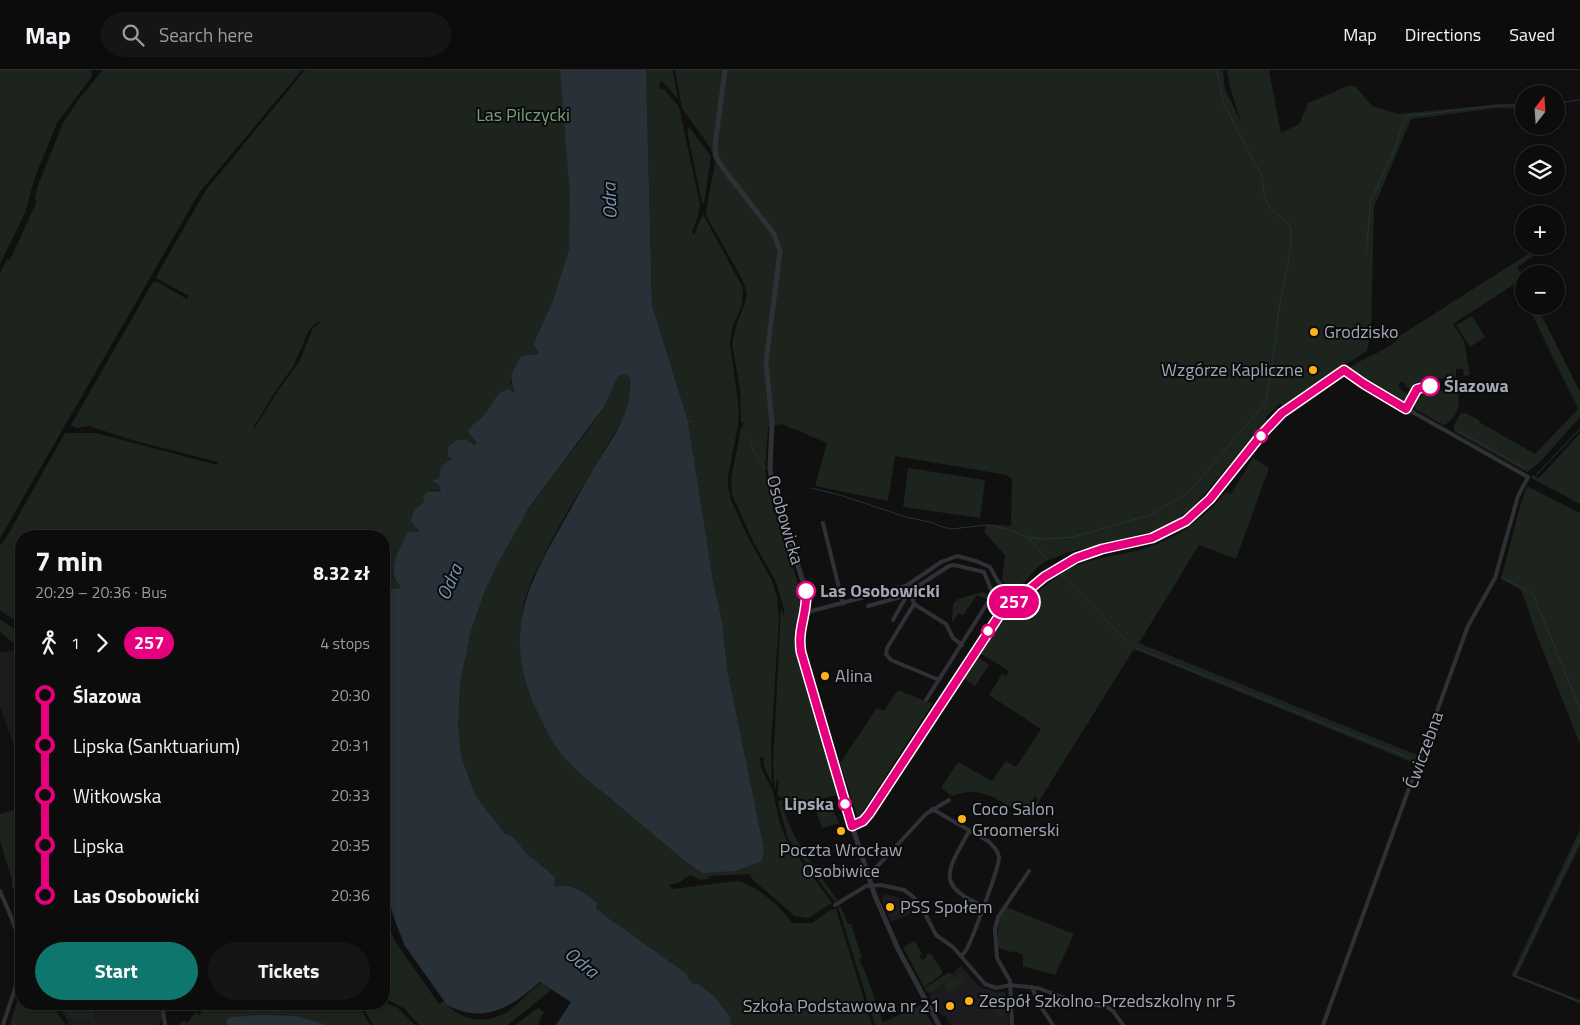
<!DOCTYPE html>
<meta charset="utf-8">
<style>
:root{--surface:#0c0c0d;--page:#151516;--text:#f1f3f6;--muted:#9a9b9d;--line:#2c2c2e;--accent:#0f766e}
body{margin:0;font-family:"Titillium Web",sans-serif;background:var(--page);color:var(--text);height:100vh;display:flex;flex-direction:column;font-size:19px;white-space:nowrap}
*{box-sizing:border-box;margin:0}
p{font-size:16px;color:var(--muted)}
.icon{flex:none;width:28px;height:28px;fill:none;stroke:currentColor;stroke-width:2;stroke-linecap:round;stroke-linejoin:round}
.map{position:relative;flex:1;overflow:hidden}
.sheet{position:absolute;left:15px;top:460px;width:375px;height:480px;display:flex;flex-direction:column;background:var(--surface);border-radius:20px;box-shadow:0 2px 8px #0003,0 0 0 1px var(--line)}
.sheet>*{flex:none}
.badge{padding:0 10px;border-radius:16px;font-size:18px;line-height:32px}
.needle{width:32px;rotate:17deg}
.tools{position:absolute;left:1515px;top:15px;display:grid;gap:10px}
.tools a{display:grid;place-items:center;width:50px;height:50px;border-radius:50%;background:var(--surface);box-shadow:0 2px 8px #0003,0 0 0 1px var(--line);font-size:25px}
.map>.badge{position:absolute;translate:-50% -50%;box-shadow:0 0 0 2px #fff}
.legs{display:flex;align-items:center;gap:8px;height:55px;padding:0 20px;font-size:16px}
.legs p{margin-inline-start:auto}
.overview{display:flex;align-items:center;justify-content:space-between;height:85px;padding:0 20px}
h1{font-size:28px;font-weight:700;line-height:38px}
.cta{display:flex;gap:10px;margin-top:auto;padding:10px 20px}
.cta a{flex:1;height:58px;border-radius:30px;background:var(--accent);color:#fff;font-size:20px;font-weight:700;line-height:58px;text-align:center}
.cta a+a{background:var(--page);color:var(--text)}
ul{padding:0 20px;list-style:none}
li{display:flex;align-items:center;gap:18px;height:50px;font-size:19px}
li i{display:grid;place-items:center;width:8px;height:100%;margin:0 6px;background:currentColor}
li i::after{content:'';width:12px;height:12px;margin:-6px;border:4px solid;border-radius:50%;background:var(--surface)}
li p{margin-inline-start:auto}
li:first-child i{background:linear-gradient(#0000 50%,currentColor 0)}
li:last-child i{background:linear-gradient(currentColor 50%,#0000 0)}
header{display:flex;align-items:center;gap:30px;box-sizing:border-box;height:70px;padding:0 25px;background:var(--surface);border-bottom:1px solid var(--line)}
header strong{font-size:24px}
nav{display:flex;gap:28px;margin-inline-start:auto;font-size:18px}
.search{width:350px;height:45px;background:var(--page);display:flex;align-items:center;gap:12px;box-sizing:border-box;padding:0 18px;border-radius:28px;color:var(--muted);font-size:19px}
.map>svg:first-child{display:block}
.built{fill:#1c1c1e}
.green{fill:#1c241d;fill-rule:evenodd}
.water{fill:#283138}
.lines{fill:none;stroke-linecap:round;stroke-linejoin:round}
.stream{stroke:#283138;stroke-width:1}
.minor{stroke:#303137;stroke-width:4}
.tertiary{stroke:#303137;stroke-width:5}
.line-1-casing{stroke:#fff;stroke-width:11}
.line-1{stroke:#e6007e;stroke-width:8}
.poi-dot{fill:#ffb11a;stroke:#0b0b0c;stroke-width:2}
.stop-1-dot{fill:#fff;stroke:#e6007e;stroke-width:2.5}
.labels{text-anchor:middle;stroke-width:4;stroke-linejoin:round;paint-order:stroke}
.park-label{font-size:18px;fill:#75a077;stroke:#0b0b0c}
.poi-label{font-size:18px;fill:#a0a6b3;stroke:#0b0b0c;text-anchor:start}
.stop-label{font-size:18px;font-weight:bold;fill:#a0a6b3;stroke:#0b0b0c;text-anchor:start}
.street-label{font-size:18px;fill:#a0a6b3;stroke:#0b0b0c}
.water-label{font-size:19px;font-style:italic;fill:#7395b2;stroke:#0b0b0c}
</style>
<header>
<strong>Map</strong>
<div class="search"><svg class="icon" aria-label="search" viewBox="0 0 24 24"><circle cx="10" cy="10" r="6"/><path d="M15 15l6 6"/></svg>Search here</div>
<nav><a>Map</a><a>Directions</a><a>Saved</a></nav>
</header>
<div class="map">
<svg width="1580" height="955" viewBox="0 0 1580 955">
<rect width="100%" height="100%" fill="#101011"/>
<path class="built" d="M 21,580 L 21,695 L 0,637 L 0,582 Z
M 885,824 L 901,828 L 916,842 L 891,852 L 881,828 Z
M 962,897 L 979,916 L 992,921 L 1005,922 L 1010,955 L 950,955 L 945,946 L 940,944 L 929,926 Z
M 55,934 L 160,934 L 163,947 L 159,955 L 68,955 L 68,951 Z"/>
<path class="green" d="M 0,0 L 91,0 L 92,6 L 57,53 L 35,107 L 25,143 L 0,194 Z
M 103,0 L 302,0 L 199,123 L 0,468 L 0,203 L 7,189 L 10,190 L 37,131 L 35,129 L 37,118 L 63,53 L 79,29 Z
M 305,0 L 561,0 L 571,101 L 571,180 L 559,222 L 533,276 L 539,284 L 523,287 L 510,312 L 516,321 L 482,349 L 469,363 L 477,373 L 451,388 L 439,408 L 433,411 L 438,414 L 441,421 L 431,420 L 423,427 L 424,431 L 420,436 L 416,456 L 420,462 L 408,462 C 403,471 389,499 394,509 C 395,510 400,514 401,514 L 401,517 C 387,521 387,525 384,538 L 384,466 L 21,466 L 21,555 L 0,540 L 0,475 L 5,470 L 65,363 L 96,363 L 217,395 L 218,392 L 132,370 L 89,356 L 76,358 L 71,355 L 153,212 L 157,212 L 187,229 L 189,226 L 156,208 L 162,196 L 206,120 ZM 318,251 L 320,253 L 313,258 L 299,292 L 278,321 L 254,359 L 253,358 L 277,319 L 293,297 L 309,260 Z
M 646,0 L 673,0 L 678,29 L 662,11 L 658,15 L 661,19 L 665,20 L 679,37 L 700,135 L 698,146 L 692,163 L 694,164 L 703,144 L 743,218 L 742,235 L 732,259 L 730,274 L 739,340 L 738,355 L 728,407 L 728,417 L 731,430 L 747,465 L 772,511 L 777,527 L 779,549 L 771,674 L 772,714 L 764,696 L 763,687 L 760,688 L 761,698 L 773,721 L 779,750 L 788,773 L 832,833 L 808,848 L 795,846 L 753,810 L 749,804 L 709,806 L 708,809 L 700,810 L 690,805 L 682,810 L 681,812 L 669,815 L 672,819 L 737,811 C 754,813 783,839 792,853 L 812,853 L 830,840 L 836,839 L 872,955 L 733,955 L 730,952 L 731,948 L 713,925 L 699,914 L 693,914 L 688,910 L 687,904 L 604,845 C 593,835 577,807 557,817 L 554,814 L 555,811 L 518,775 C 514,769 510,767 505,762 C 493,750 480,735 473,721 C 433,642 474,527 517,457 C 542,417 574,382 600,343 C 607,331 611,318 618,306 L 626,304 L 629,307 L 630,329 L 623,349 L 559,456 L 533,507 L 524,532 L 520,559 L 521,578 L 524,602 L 562,685 L 587,709 L 686,792 L 702,803 L 762,791 L 764,779 L 727,598 L 722,551 L 713,511 L 688,351 L 652,235 Z
M 675,0 L 1223,0 L 1225,19 L 1241,52 L 1230,18 L 1227,0 L 1269,0 L 1281,63 L 1299,54 L 1308,33 L 1350,15 L 1356,17 L 1372,36 L 1398,44 L 1501,34 L 1524,34 L 1524,39 L 1497,38 L 1411,49 L 1374,137 L 1371,262 L 1367,281 L 1300,323 L 1285,338 L 1280,334 L 1266,347 L 1268,350 L 1190,441 L 1166,456 L 1150,462 L 1069,482 L 1046,491 L 1039,496 L 1014,523 L 1002,510 L 1005,485 L 984,462 L 987,454 L 1011,456 L 1012,409 L 1007,405 L 895,386 L 888,431 L 815,416 L 827,373 L 782,354 L 768,357 L 765,401 L 773,436 L 801,522 C 803,539 794,555 794,573 L 838,725 L 798,734 L 777,726 L 779,711 L 777,710 L 775,721 L 773,694 L 781,537 L 784,546 L 784,539 L 776,512 L 754,473 L 732,425 L 731,409 L 741,358 L 745,352 L 741,353 L 740,319 L 732,274 L 736,256 L 745,233 L 747,223 L 742,209 L 707,147 L 706,141 L 715,93 L 710,77 L 682,38 Z
M 689,57 L 711,86 L 704,134 L 702,132 L 687,61 Z
M 1541,176 L 1548,176 L 1517,197 L 1524,210 L 1524,227 L 1516,213 L 1453,254 L 1464,271 L 1470,305 L 1464,306 L 1463,299 L 1456,299 L 1456,306 L 1454,309 L 1451,310 L 1451,306 L 1448,307 L 1448,310 L 1445,311 L 1445,308 L 1422,311 L 1423,315 L 1410,319 L 1405,316 L 1406,314 L 1401,311 L 1398,317 L 1409,325 L 1407,329 L 1401,331 L 1362,311 L 1348,300 L 1350,297 C 1366,287 1382,282 1397,271 L 1396,268 Z
M 1528,236 L 1537,236 L 1580,322 L 1580,347 L 1538,394 L 1527,402 L 1455,362 L 1453,357 L 1460,344 L 1465,343 L 1479,350 L 1479,352 L 1535,384 L 1578,339 Z
M 1472,246 L 1485,267 L 1470,277 L 1456,255 Z
M 1456,318 C 1463,330 1457,351 1443,355 L 1415,339 L 1414,333 L 1419,325 Z
M 1580,363 L 1580,434 L 1531,408 L 1533,405 L 1538,408 L 1542,405 Z
M 1253,388 L 1269,398 L 1236,489 L 1199,475 L 1139,573 L 1417,685 L 1414,693 L 1134,579 L 1031,744 L 1031,748 L 1028,745 L 1038,729 L 1035,726 L 1024,745 C 1000,731 980,714 952,726 L 941,718 L 958,692 L 992,711 L 1006,691 L 1016,697 L 1041,659 L 989,625 L 1002,604 L 1006,606 L 1009,601 L 980,583 L 1000,552 L 1023,531 L 1027,532 C 1041,520 1056,505 1073,497 C 1093,488 1114,486 1136,481 C 1173,472 1203,450 1226,422 L 1231,424 Z
M 908,398 L 985,410 L 980,448 L 903,437 Z
M 1527,416 L 1580,443 L 1580,674 L 1536,563 L 1524,527 L 1520,519 L 1501,509 L 1521,433 Z
M 983,522 L 989,526 L 987,529 L 977,525 L 963,545 L 959,543 L 952,552 L 953,534 L 958,529 Z
M 0,549 L 18,561 L 21,576 L 17,576 L 0,562 Z
M 977,586 L 989,595 L 975,616 L 963,608 Z
M 898,620 L 932,634 L 858,749 L 840,693 L 877,638 L 884,641 Z
M 780,730 L 786,732 L 786,733 L 782,733 C 791,770 817,800 838,831 L 834,831 L 788,769 L 778,733 Z
M 830,736 L 835,740 L 834,743 L 840,753 L 822,758 L 816,741 Z
M 21,738 L 21,840 L 12,816 L 12,810 L 0,771 L 0,744 Z
M 1580,759 L 1580,775 L 1517,905 L 1580,930 L 1580,933 L 1511,906 Z
M 840,835 L 848,854 L 851,854 L 862,888 L 859,889 L 866,904 L 883,952 L 921,935 L 933,955 L 875,955 L 838,837 Z
M 1007,837 L 1074,864 L 1055,905 L 1023,896 L 1023,885 L 1014,881 L 1013,883 L 997,877 L 999,849 Z
M 384,847 L 396,873 L 439,934 L 444,931 C 461,952 486,955 509,941 C 520,933 529,921 541,913 L 551,920 L 508,955 L 419,955 L 404,938 L 384,928 Z
M 915,871 L 922,884 L 919,886 L 922,890 L 927,887 L 925,884 L 931,884 L 942,901 L 942,904 L 924,917 L 903,877 Z
M 961,895 L 962,897 L 944,913 L 961,904 L 966,913 L 948,923 L 943,914 L 930,924 L 924,918 L 948,903 L 953,904 Z
M 21,917 L 21,934 L 51,934 L 66,955 L 10,955 Z
M 995,923 L 997,926 L 1000,924 L 1000,927 L 1004,931 L 1001,934 L 1005,937 L 1002,939 L 1006,945 L 1000,949 L 987,927 L 988,924 Z
M 384,932 L 398,938 L 415,955 L 373,955 L 361,934 L 384,934 Z
M 191,934 L 358,934 L 370,955 L 178,955 L 184,951 L 187,953 L 196,942 L 199,945 L 202,943 Z
M 538,938 L 544,942 L 538,955 L 515,955 Z
M 62,940 L 94,941 L 94,954 L 97,954 L 90,954 L 91,951 L 83,948 L 82,951 L 68,946 Z"/>
<path class="water" d="M 560,0 L 646,0 L 652,235 L 688,351 L 713,511 L 722,551 L 727,598 L 764,779 L 762,791 L 735,801 L 702,803 L 686,792 C 661,771 636,750 611,729 C 595,716 577,702 563,686 C 551,672 543,653 535,637 C 502,560 528,514 565,449 C 575,432 584,414 595,396 C 611,370 635,340 629,307 L 626,304 L 618,306 L 604,337 L 529,438 L 499,491 L 485,520 L 471,560 L 460,613 L 458,655 L 461,686 L 473,720 L 481,734 L 506,764 L 514,768 L 527,784 L 555,807 L 554,815 L 557,817 C 571,810 587,826 597,833 L 596,838 L 604,845 L 687,904 L 689,910 L 693,914 L 699,914 L 713,925 L 731,948 L 730,952 L 733,955 L 556,955 L 571,932 L 540,912 C 511,937 485,955 447,935 L 405,876 L 394,848 L 384,814 L 384,567 L 388,568 L 390,565 L 384,561 L 384,538 L 390,520 L 399,518 L 401,516 C 399,513 395,511 394,507 C 390,495 402,473 408,462 L 420,462 L 411,451 C 414,436 417,441 424,431 L 423,427 C 431,418 430,422 441,421 L 438,414 L 432,411 L 439,408 L 441,397 L 451,389 L 448,386 L 448,377 L 457,370 L 467,370 L 474,375 L 477,373 L 468,362 C 472,354 476,353 482,348 C 491,339 495,321 509,319 L 513,323 L 515,321 C 507,306 514,300 521,286 L 539,284 L 533,275 L 553,231 L 569,180 L 570,125 Z
M 259,945 L 296,946 L 327,955 L 227,955 L 227,949 L 230,947 Z"/>
<g class="lines">
<path class="stream" d="M 1217,0 L 1223,32 L 1262,107 L 1264,124 L 1267,132 L 1273,141 L 1289,154 L 1291,159 C 1292,193 1279,223 1277,257
M 1556,33 L 1580,30
M 1366,181 L 1371,130 L 1395,78 L 1406,46 L 1502,35 L 1524,37
M 688,351 L 692,351
M 1458,361 L 1525,398
M 749,369 L 754,382 L 767,400
M 1536,405 L 1580,359
M 811,418 L 843,426 L 906,447 L 930,452 L 943,457 L 951,459 L 987,455 L 1006,459
M 1010,460 L 1027,467 L 1046,469 L 1073,467 L 1150,445 L 1188,423 L 1266,332 L 1277,261
M 1028,467 L 1047,489
M 1061,504 L 1131,575
M 1502,507 L 1533,524 L 1580,639
M 1136,578 L 1410,688
M 1580,768 L 1514,906 L 1580,932"/>
<path class="minor" d="M 823,453 L 843,534
M 910,518 L 914,534 L 887,578 L 886,584 L 891,590 L 939,610
M 912,520 L 949,496 L 954,495 L 984,502 L 992,522 L 990,529 L 926,630
M 914,534 L 946,554 L 953,568 L 962,575
M 868,536 L 912,524
M 804,543 L 906,516 L 941,492 L 957,486 L 976,491 L 990,497 L 997,510 L 1014,531
M 893,550 L 907,525
M 932,739 L 988,771 C 993,776 998,780 999,787 C 1000,795 971,873 966,880 C 965,883 963,884 961,886
M 852,756 L 863,751 L 869,744 L 1001,543 L 1044,507 L 1076,488 L 1102,479 L 1152,468 L 1185,451 L 1210,429 L 1262,365 L 1282,343 L 1344,300 L 1377,322 L 1528,407 L 1518,426 L 1495,508 L 1468,556 L 1323,955
M 969,761 C 949,799 933,815 983,836
M 867,803 L 872,802 L 926,744 L 949,730
M 0,821 C 7,838 17,857 20,876 C 24,902 10,931 3,955
M 835,835 L 866,816 L 881,815 L 904,820 L 911,825 L 920,834 L 936,865 L 953,877 L 985,914 L 996,918 L 1010,915 L 1038,918 L 1073,931 L 1107,937 L 1113,941 L 1123,955
M 1032,917 L 1039,934 L 1053,955
M 162,934 L 165,955
M 1012,955 L 1010,911 L 997,888 L 995,859 L 998,847 L 1029,801"/>
<path class="tertiary" d="M 725,0 L 715,75 L 716,87 L 723,98 L 774,164 L 780,181 L 766,292 L 772,353 L 770,398 L 773,417 L 806,521 C 808,543 797,558 801,582 L 843,728 L 875,826 L 898,879 L 939,955"/>
</g>
<g class="lines">
<g class="line-1-casing">
<path id="line-1" d="M 806,521 C 808,543 797,558 801,582 L 852,756 L 863,751 L 869,744 L 1001,543 L 1044,507 L 1076,488 L 1102,479 L 1152,468 L 1186,451 L 1210,429 L 1262,364 L 1282,343 L 1344,300 L 1364,314 L 1406,339 L 1417,319 L 1430,316"/>
</g>
<use href="#line-1" class="line-1"/>
</g>
<g class="poi-dot">
<circle cx="1314" cy="262" r="5"/>
<circle cx="1313" cy="300" r="5"/>
<circle cx="825" cy="606" r="5"/>
<circle cx="962" cy="749" r="5"/>
<circle cx="841" cy="761" r="5"/>
<circle cx="890" cy="837" r="5"/>
<circle cx="969" cy="931" r="5"/>
<circle cx="950" cy="936" r="5"/>
</g>
<g class="stop-1-dot">
<circle cx="1430" cy="316" r="9"/>
<circle cx="1261" cy="366" r="6"/>
<circle cx="806" cy="521" r="9"/>
<circle cx="988" cy="561" r="6"/>
<circle cx="845" cy="734" r="6"/>
</g>
<g class="labels">
<g class="park-label">
<text x="523" y="51">Las Pilczycki</text>
</g>
<g class="poi-label">
<text x="1324" y="268">Grodzisko</text>
<text x="1303" y="306" text-anchor="end">Wzgórze Kapliczne</text>
<text x="835" y="612">Alina</text>
<text x="972" y="745">Coco Salon<tspan x="972" dy="21">Groomerski</tspan></text>
<text x="841" y="786" text-anchor="middle">Poczta Wrocław<tspan x="841" dy="21">Osobiwice</tspan></text>
<text x="900" y="843">PSS Społem</text>
<text x="979" y="937">Zespół Szkolno-Przedszkolny nr 5</text>
<text x="940" y="942" text-anchor="end">Szkoła Podstawowa nr 21</text>
</g>
<g class="stop-label">
<text x="1444" y="322">Ślazowa</text>
<text x="820" y="527">Las Osobowicki</text>
<text x="834" y="740" text-anchor="end">Lipska</text>
</g>
<g class="street-label">
<text transform="translate(785 450) rotate(74)" y="6">Osobowicka</text>
<text transform="translate(1424 680) rotate(-70)" y="6">Ćwiczebna</text>
</g>
<g class="water-label">
<text transform="translate(609 131) rotate(-92)" y="7">Odra</text>
<text transform="translate(449 512) rotate(-67)" y="7">Odra</text>
<text transform="translate(582 892) rotate(39)" y="7">Odra</text>
</g>
</g>
</svg>
<div class="tools">
<a><svg class="needle" viewBox="-14 -14 28 28"><path d="M0-13l5 13h-10z" fill="#e53935"/><path d="M0 13l5-13h-10z" fill="#9a9b9d"/></svg></a>
<a><svg class="icon" aria-label="layers" viewBox="0 0 24 24"><path d="M12 4l9 5-9 5-9-5zM3 14l9 5 9-5"/></svg></a>
<a>+</a>
<a>−</a>
</div>
<b class="badge" style="left:1014px;top:532px;background:#e6007e;color:#fff">257</b>
<section class="sheet">
<div class="overview"><div><h1>7 min</h1><p>20:29 – 20:36 · Bus</p></div><b>8.32 zł</b></div>
<div class="legs"><svg class="icon" aria-label="walk" viewBox="0 0 24 24"><circle cx="13" cy="4" r="2"/><path d="M13 8l-2 6 4 7M11 14l-3 7M7 12l3-4h3l4 4"/></svg>1<svg class="icon" aria-label="forward" viewBox="0 0 24 24"><path d="M9 5l7 7-7 7"/></svg><b class="badge" style="background:#e6007e;color:#fff">257</b><p>4 stops</p></div>
<ul>
<li><i style="color:#e6007e"></i><b>Ślazowa</b><p>20:30</p></li>
<li><i style="color:#e6007e"></i><span>Lipska (Sanktuarium)</span><p>20:31</p></li>
<li><i style="color:#e6007e"></i><span>Witkowska</span><p>20:33</p></li>
<li><i style="color:#e6007e"></i><span>Lipska</span><p>20:35</p></li>
<li><i style="color:#e6007e"></i><b>Las Osobowicki</b><p>20:36</p></li>
</ul>
<div class="cta"><a>Start</a><a>Tickets</a></div>
</section>
</div>
